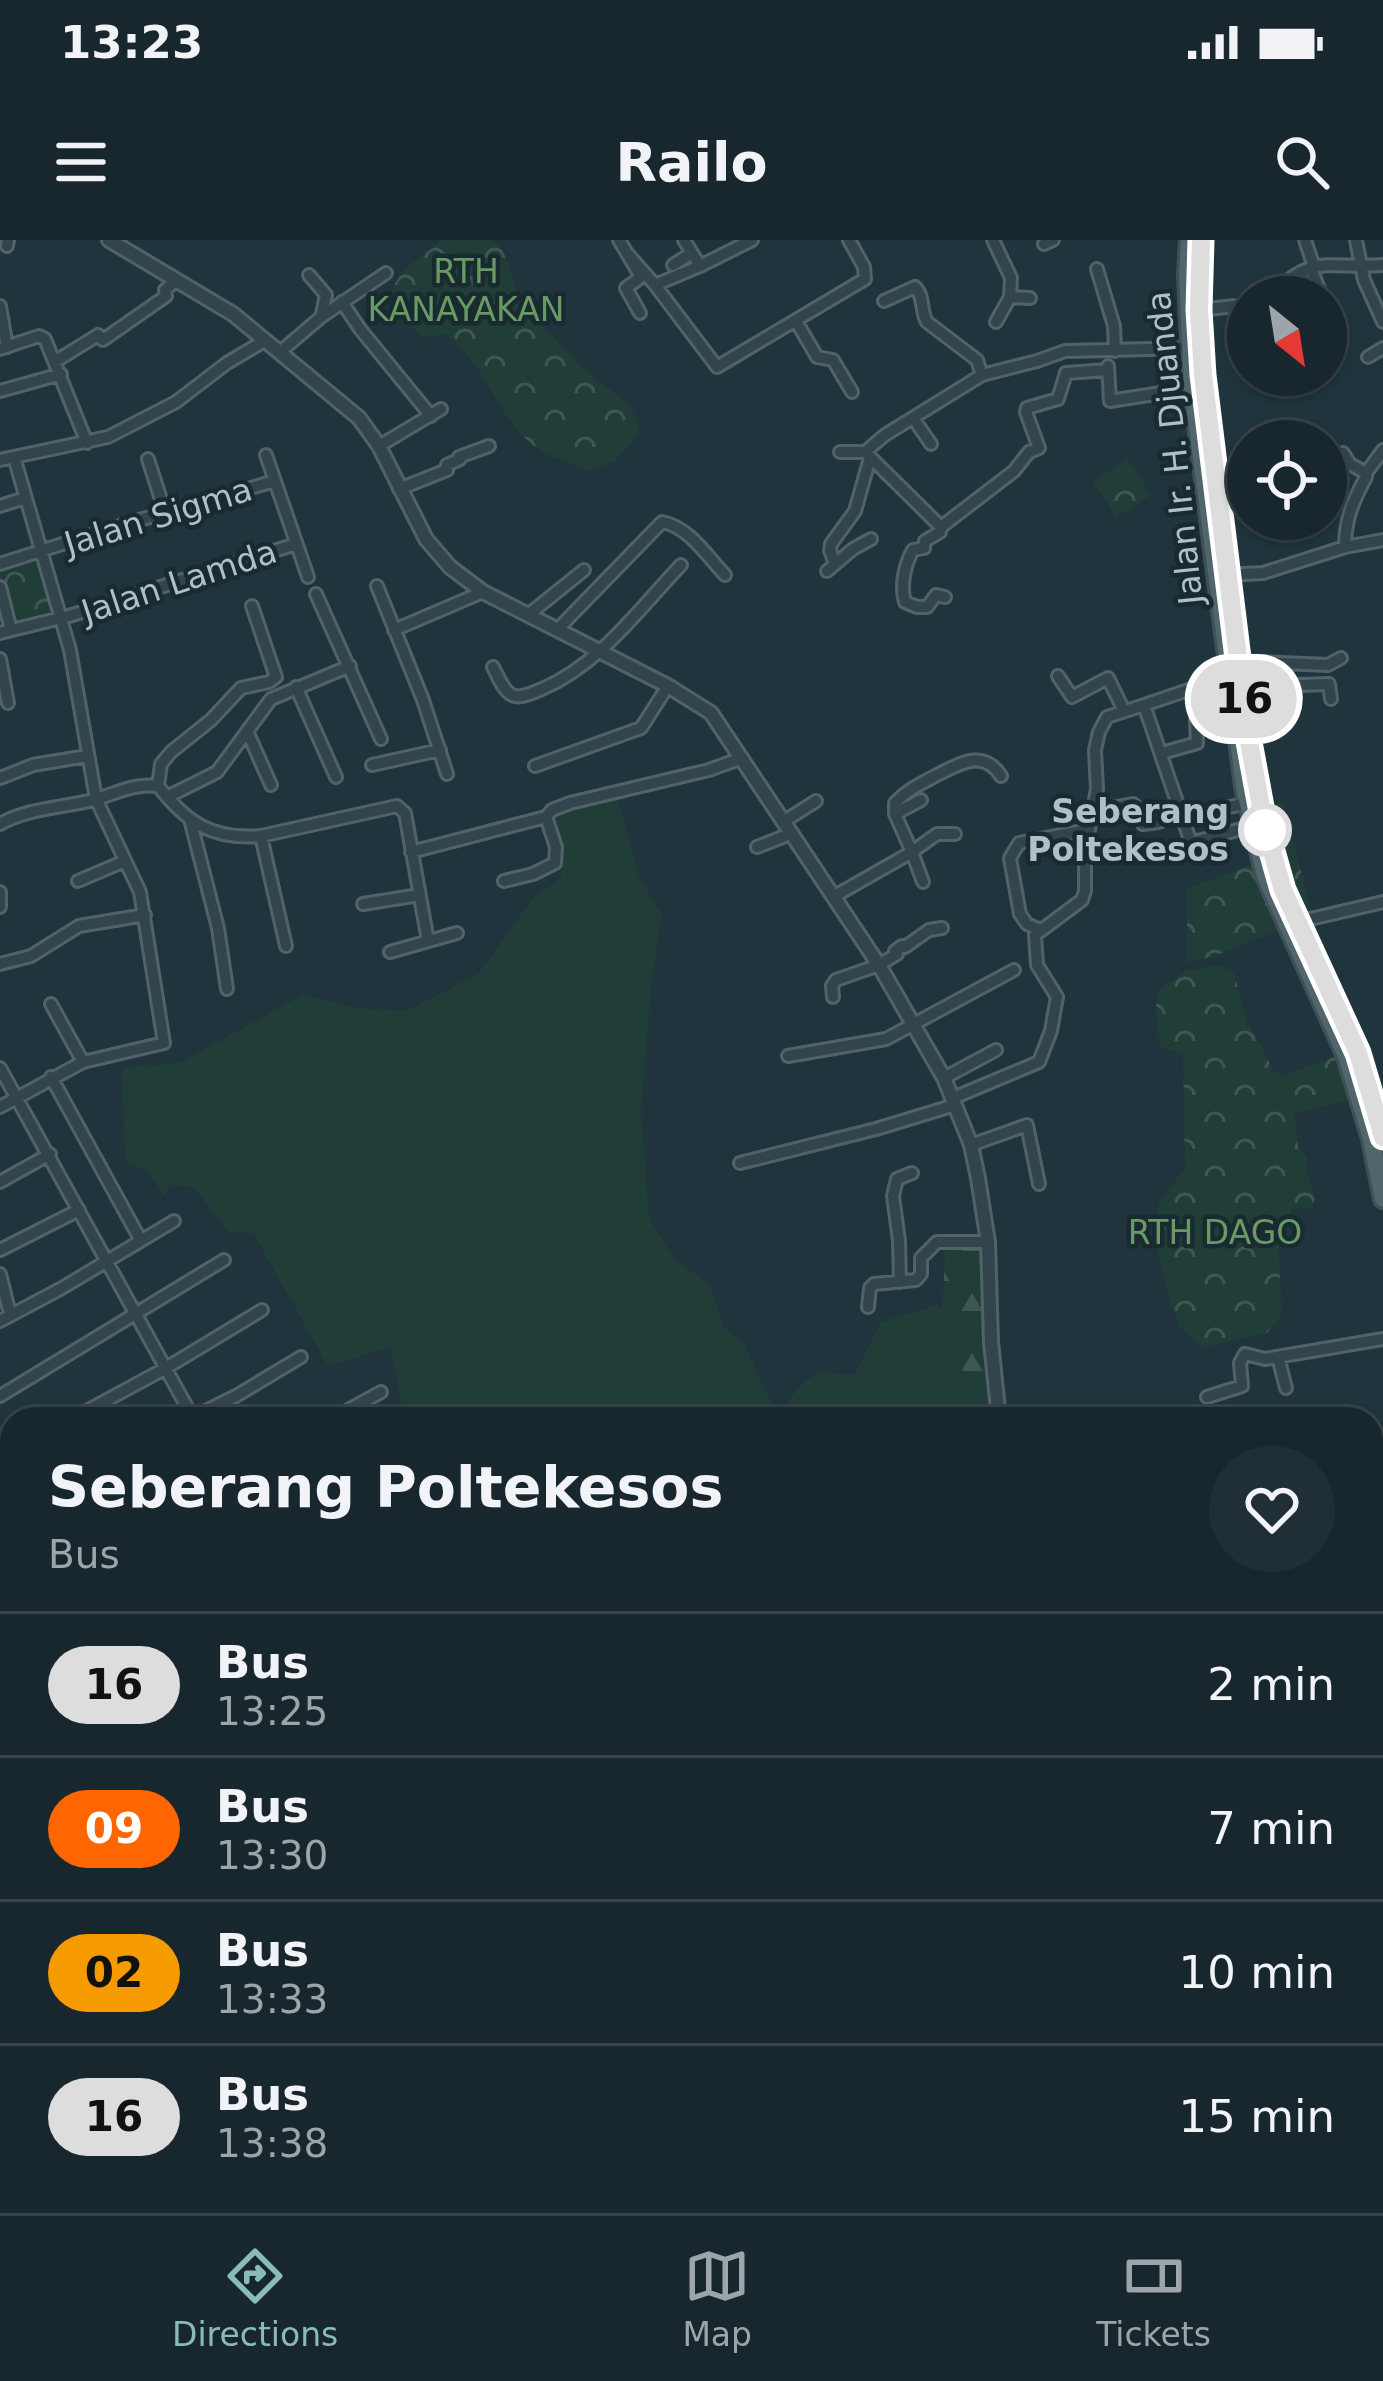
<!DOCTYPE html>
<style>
:root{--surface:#17272d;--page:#202f35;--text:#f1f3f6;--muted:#9ea5aa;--line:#364449;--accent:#8bbbb9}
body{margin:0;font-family:"DejaVu Sans",sans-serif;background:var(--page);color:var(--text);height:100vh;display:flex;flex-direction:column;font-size:45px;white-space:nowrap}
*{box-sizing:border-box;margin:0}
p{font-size:39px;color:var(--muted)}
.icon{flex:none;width:66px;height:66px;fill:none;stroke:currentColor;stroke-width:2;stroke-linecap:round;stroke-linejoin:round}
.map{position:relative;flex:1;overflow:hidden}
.sheet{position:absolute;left:0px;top:1167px;width:1383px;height:807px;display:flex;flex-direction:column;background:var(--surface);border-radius:36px 36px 0 0;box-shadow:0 3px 9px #0004,0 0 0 3px var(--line)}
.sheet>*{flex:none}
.badge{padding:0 24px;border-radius:39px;font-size:42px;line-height:78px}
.needle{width:78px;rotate:150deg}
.buttons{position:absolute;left:1227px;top:36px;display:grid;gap:24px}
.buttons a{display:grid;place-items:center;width:120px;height:120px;border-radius:50%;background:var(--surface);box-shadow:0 3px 9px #0004,0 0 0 3px var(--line);font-size:60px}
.map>.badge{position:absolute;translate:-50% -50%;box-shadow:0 0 0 6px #fff}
.round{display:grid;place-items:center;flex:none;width:126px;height:126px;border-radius:63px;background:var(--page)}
.head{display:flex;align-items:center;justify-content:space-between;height:204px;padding:0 48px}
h1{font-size:57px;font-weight:700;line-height:90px}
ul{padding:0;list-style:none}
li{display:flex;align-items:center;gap:36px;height:144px;padding:0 48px;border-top:3px solid var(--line)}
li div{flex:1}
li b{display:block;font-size:45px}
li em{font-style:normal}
li .badge{min-width:132px;font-weight:700;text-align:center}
.status{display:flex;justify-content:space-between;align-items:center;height:84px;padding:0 60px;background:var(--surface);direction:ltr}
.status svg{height:33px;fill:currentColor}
header{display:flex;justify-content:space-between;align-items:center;height:156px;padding:0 48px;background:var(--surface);font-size:54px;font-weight:700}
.menu{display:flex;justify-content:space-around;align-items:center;height:168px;border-top:3px solid var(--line);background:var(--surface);font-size:33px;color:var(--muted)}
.menu a{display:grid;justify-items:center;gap:6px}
.menu .on{color:var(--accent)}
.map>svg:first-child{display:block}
.grass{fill:#213d37}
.forest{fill:url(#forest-firs)}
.park{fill:url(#park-crowns)}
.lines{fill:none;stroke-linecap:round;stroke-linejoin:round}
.stream{stroke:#2f5563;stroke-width:3}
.minor-casing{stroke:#516369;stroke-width:16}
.tertiary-casing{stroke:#516369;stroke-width:18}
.primary-casing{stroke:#3f5158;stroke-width:22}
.minor{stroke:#33454c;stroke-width:10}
.tertiary{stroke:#33454c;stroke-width:12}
.primary{stroke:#51656c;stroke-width:16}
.line-casing{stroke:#fff;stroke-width:27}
.line{stroke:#ddd;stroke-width:18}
.stop-dot{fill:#fff;stroke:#ddd;stroke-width:6}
.labels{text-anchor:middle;stroke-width:9;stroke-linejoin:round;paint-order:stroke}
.park-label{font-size:33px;fill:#679b63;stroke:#192a30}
.street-label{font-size:33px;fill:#aec0c8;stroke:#192a30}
.stop-label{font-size:33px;font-weight:bold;fill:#aec0c8;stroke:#192a30;text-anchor:end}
</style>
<div class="status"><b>13:23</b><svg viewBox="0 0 49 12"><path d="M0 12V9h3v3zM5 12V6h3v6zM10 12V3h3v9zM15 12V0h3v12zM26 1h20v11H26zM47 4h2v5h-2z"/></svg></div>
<header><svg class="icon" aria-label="menu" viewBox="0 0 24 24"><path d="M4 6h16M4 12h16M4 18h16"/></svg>Railo<svg class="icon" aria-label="search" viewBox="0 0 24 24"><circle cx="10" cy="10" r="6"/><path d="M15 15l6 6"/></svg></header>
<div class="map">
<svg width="1383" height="1973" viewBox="0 0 1383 1973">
<defs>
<pattern id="forest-firs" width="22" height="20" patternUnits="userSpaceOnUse" patternTransform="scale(3)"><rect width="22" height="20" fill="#213d37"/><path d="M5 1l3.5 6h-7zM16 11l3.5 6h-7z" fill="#3f5752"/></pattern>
<pattern id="park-crowns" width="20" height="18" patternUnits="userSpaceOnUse" patternTransform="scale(3)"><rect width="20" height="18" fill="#213d37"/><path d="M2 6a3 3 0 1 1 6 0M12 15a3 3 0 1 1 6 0" fill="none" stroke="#3f5752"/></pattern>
</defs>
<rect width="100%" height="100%" fill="#1f343c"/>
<path class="grass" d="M 617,557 L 640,639 L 662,674 L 652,740 L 641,871 L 649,978 L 675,1020 L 709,1044 L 724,1087 L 744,1104 L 777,1174 L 802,1144 L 819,1131 L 854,1135 L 881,1082 L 937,1065 L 957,1084 L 968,1179 L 404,1179 L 391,1107 L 328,1126 L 253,993 L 228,992 L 194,947 L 171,945 L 164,956 L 149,933 L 125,921 L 122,828 L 179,823 L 303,755 L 357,768 L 407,771 L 479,733 L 533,658 L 561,638 L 559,599 L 553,573 Z"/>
<path class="forest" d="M 942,1001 L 988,1002 L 1002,1179 L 968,1179 L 957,1085 L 942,1069 L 945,1021 Z"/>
<path class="park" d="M 444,0 L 494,0 C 509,14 509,34 518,51 C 534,78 559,103 579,125 C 600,147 639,159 639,194 L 614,222 L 588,230 C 569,222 542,215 528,201 C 495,170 482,120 446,94 L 424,97 C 362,56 402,29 444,0 Z
M 1128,219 L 1151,255 L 1116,277 L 1093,241 Z
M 39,313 L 60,376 L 12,388 L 0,341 L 0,326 Z
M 1283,563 L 1312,673 L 1299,676 L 1278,629 L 1265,565 Z
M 1255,623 L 1282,689 L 1212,717 L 1187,722 L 1187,649 Z
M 1218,725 L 1234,733 L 1245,776 L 1274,831 L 1283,836 L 1337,815 L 1352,860 L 1294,873 L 1298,906 L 1307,918 L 1307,933 L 1315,959 L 1311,968 L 1292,969 L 1278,995 L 1282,1074 L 1267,1093 L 1203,1107 L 1181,1089 L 1170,1062 L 1152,989 L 1159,964 L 1185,928 L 1183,814 L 1160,807 L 1156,771 L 1157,751 L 1186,731 Z"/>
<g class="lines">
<path class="stream" d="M 0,1518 L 12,1522
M 0,1760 L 12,1754"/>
<g class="minor-casing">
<path id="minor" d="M 619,0 L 641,37 L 626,48 L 640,73
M 684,0 L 700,26
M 993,0 L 1011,38 L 1010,57 L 1030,58
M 1305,0 L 1314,27
M 1356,0 L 1364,40 L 1383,82
M 1044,4 L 1053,0
M 7,6 L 8,0
M 626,12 L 655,45 L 700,26 L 752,0
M 673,25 L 692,13
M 1311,28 L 1322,57
M 1097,29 L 1114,86 L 1115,111
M 309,35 L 326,55 L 322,74
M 655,45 L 717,127 L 865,39 L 864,27 L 849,0
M 1270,57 C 1313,11 1330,30 1383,25
M 884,61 L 915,47 C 925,57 920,71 927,82 L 977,120 L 982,135
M 342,62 L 360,89 L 431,176
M 0,66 L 7,107
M 1200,70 L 1234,66 L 1242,75 L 1248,73
M 796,81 L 817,117 L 833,120 L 852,152
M 996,82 L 1010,57
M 0,109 L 39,96 L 45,99 L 87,203
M 280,112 L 321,77 L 386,33
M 1368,117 L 1383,108
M 56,121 L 98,95 L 103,100 L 166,56 L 165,50 L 176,40
M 1108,126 L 1110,161 L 1161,153
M 0,151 L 61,134
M 913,178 L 931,204
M 379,206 L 441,169
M 840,212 L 865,212
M 865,212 L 885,195 L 982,135 L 1037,121 L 1065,111 L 1192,108
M 865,212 L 941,287 L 940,292 L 925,301 L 924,308 L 913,310 C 905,324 900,346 905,362 L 917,367 L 927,367 L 936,355 L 945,357
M 1343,213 L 1350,224 L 1366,233
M 266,215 L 308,337
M 148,219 L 165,272
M 0,220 L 108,197 L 176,162 L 227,123 L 266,100
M 399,249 L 447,230 L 447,225 L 460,219 L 459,217 L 489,206
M 0,266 L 25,258
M 941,287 L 1014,231 L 1029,212 L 1039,208 L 1026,172 L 1027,168 L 1058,159 L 1066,133 L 1108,130
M 1345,307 C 1345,279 1353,261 1366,237 L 1366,233 L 1383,210
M 0,324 L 122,285 L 275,241
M 835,324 L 830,310 L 831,304 L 855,271 L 870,218
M 827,331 L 853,309 L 871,299
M 1224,335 L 1263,333 L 1345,307 L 1383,300
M 377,346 L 423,460 L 447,534
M 0,347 L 11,390
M 316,354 L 381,499
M 528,375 L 584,330
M 394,390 L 483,352
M 557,390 L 662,282 C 689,287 707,316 725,335
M 0,393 L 69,376 L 296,304
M 0,419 L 8,463
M 1239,421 L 1328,425 L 1341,418
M 493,427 C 498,436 504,454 515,456 C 523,458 534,452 542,449 C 600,424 638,370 681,325
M 1058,436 L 1072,457 L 1108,438 L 1124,471
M 296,447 L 336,537
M 1242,447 L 1329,444 L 1331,459
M 1144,465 L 1203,445 L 1229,440
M 247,491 L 271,545
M 1162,513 L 1197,503 L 1196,480 L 1233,474
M 372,525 L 440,510
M 535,526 L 641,488 L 668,446
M 0,538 L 33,525 L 87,516
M 158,546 L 161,524 L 171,512 L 211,480 L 241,448 L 269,442 L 276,437 L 252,366
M 167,557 L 217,532 L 271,459 L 350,426
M 1091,572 L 1133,564 L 1137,568 L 1143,584 L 1159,582
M 1199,573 L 1249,563
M 895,574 L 921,560
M 783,582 L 816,561
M 191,583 L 218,688 L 227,749
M 0,584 C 29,568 61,568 93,560 C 116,554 133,543 158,546 C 187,583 212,600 261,596 L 397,566 L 405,573 L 428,701
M 955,594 L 937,594 L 912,612 L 895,574 L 895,563 C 908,549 922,543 939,534 C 961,523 984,509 1001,536
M 261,596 L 286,706
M 757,607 L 790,594
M 411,612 L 546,577 L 552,570 L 570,563 L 709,530 L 742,518
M 78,641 L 125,621
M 504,641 L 533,634 L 555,623 L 556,607 L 546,577
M 0,652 L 0,667
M 833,657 L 912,612 L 923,642
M 363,664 L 419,655
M 1293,683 L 1383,662
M 1040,690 L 1027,684 L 1020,674 L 1010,618 L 1019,603 L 1087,590
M 390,712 L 457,693
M 0,724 L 31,716 L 79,686 L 145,675
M 833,757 L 832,746 L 836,740 L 879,725 L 897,714 L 895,711 L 902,706 L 905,707 L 929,690 L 942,688
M 51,764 L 83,822
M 788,816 L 886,799 L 1014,730
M 0,828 L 193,1178
M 51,837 L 140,999
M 944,838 L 996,810
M 953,858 L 1039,822 L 1051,791 L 1057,757 L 1037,725 L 1035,695 L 1082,660 L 1085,651 L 1085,610 L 1097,549 L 1095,510 L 1099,492 L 1107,477 L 1144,465 L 1191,603 L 1252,586
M 0,867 L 83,822 L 164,803 L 140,652 L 96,559 L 70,410 L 14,217
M 971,905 L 1027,885 L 1039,944
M 740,923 L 876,889 L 955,865
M 0,942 L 50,914
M 0,1010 L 79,970
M 0,1034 L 10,1074
M 900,1042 L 899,1001 L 893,956 L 897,939 L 912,933
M 868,1067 L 870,1048 L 874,1044 L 916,1040 L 921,1034 L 921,1018 L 937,1002 L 988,1002
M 0,1081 L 62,1048 L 174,981
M 1278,1117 L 1286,1148
M 0,1156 L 224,1020
M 1207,1157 L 1242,1146 L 1240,1123 L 1245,1114 L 1265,1119 L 1383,1099
M 72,1179 L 166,1128 L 262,1070
M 190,1179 L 236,1156 L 301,1117
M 332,1179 L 381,1152
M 0,1225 L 12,1217
M 1371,1293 L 1383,1290
M 0,1319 L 12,1324
M 1371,1374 L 1383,1376
M 1371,1529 L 1383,1502
M 1371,1688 L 1383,1675
M 1371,1763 L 1383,1744
M 486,1962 L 488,1973
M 872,1971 L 872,1962
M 133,1973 L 138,1962
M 174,1973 L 180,1962
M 227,1973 L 240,1970 L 246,1973
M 806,1973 L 808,1962
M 1299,1973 L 1315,1969 L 1349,1969"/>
</g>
<g class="tertiary-casing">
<path id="tertiary" d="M 109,0 L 233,74 L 359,178 L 379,206 L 426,299 L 450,327 L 483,352 L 668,446 L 711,473 L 879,725 L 944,838 L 971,905 L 978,938 L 988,1002 L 991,1102 L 999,1179
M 1371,1941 L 1383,1932
M 965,1962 L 968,1973
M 1350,1973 L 1350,1962"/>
</g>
<g class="primary-casing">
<path id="primary" d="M 1189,0 L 1187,34 L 1192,148 L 1244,547 L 1265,636 L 1346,816 L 1371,899 L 1383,959
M 1201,0 L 1199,37 L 1203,135 L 1247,491 L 1274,623 L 1304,695
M 1315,719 L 1359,813 L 1383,897"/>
</g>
<use href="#minor" class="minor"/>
<use href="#tertiary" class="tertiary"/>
<use href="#primary" class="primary"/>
</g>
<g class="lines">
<g class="line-casing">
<path id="line" d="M 1201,0 L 1199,70 L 1203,135 L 1247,491 L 1264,583 L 1283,650 L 1358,813 L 1383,897"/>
</g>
<use href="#line" class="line"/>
</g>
<circle class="stop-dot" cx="1265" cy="590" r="24"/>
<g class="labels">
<g class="park-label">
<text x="466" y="43">RTH<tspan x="466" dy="38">KANAYAKAN</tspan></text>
<text x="1215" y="1004">RTH DAGO</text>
</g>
<g class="street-label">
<text transform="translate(1174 208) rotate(-96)" y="12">Jalan Ir. H. Djuanda</text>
<text transform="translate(158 276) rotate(-17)" y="12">Jalan Sigma</text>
<text transform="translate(179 341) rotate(-18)" y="12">Jalan Lamda</text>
</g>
<g class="stop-label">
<text x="1229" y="583">Seberang<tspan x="1229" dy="38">Poltekesos</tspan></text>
</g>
</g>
</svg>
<div class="buttons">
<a><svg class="needle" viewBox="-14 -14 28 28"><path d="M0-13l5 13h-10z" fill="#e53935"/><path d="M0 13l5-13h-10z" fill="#9ea5aa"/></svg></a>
<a><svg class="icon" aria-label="locate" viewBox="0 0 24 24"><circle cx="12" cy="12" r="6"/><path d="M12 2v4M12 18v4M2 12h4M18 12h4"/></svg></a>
</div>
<b class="badge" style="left:1244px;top:459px;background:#ddd;color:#111">16</b>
<section class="sheet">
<div class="head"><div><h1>Seberang Poltekesos</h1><p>Bus</p></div><a class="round"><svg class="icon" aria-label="heart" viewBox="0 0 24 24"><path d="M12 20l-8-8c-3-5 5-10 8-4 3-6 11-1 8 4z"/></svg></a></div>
<ul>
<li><span class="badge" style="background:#ddd;color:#111">16</span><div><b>Bus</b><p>13:25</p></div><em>2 min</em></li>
<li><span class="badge" style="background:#f60;color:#fff">09</span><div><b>Bus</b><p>13:30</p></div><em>7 min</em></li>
<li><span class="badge" style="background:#f59b00;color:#111">02</span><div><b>Bus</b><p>13:33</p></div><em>10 min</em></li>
<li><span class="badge" style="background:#ddd;color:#111">16</span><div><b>Bus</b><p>13:38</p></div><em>15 min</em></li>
</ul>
</section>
</div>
<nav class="menu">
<a class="on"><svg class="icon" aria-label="directions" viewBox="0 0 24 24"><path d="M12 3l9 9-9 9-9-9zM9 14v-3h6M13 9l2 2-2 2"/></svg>Directions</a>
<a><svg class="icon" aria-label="map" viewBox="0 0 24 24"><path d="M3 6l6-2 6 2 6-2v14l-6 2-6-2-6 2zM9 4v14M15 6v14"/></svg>Map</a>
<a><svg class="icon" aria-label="tickets" viewBox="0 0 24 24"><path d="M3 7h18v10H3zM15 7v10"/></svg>Tickets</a>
</nav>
